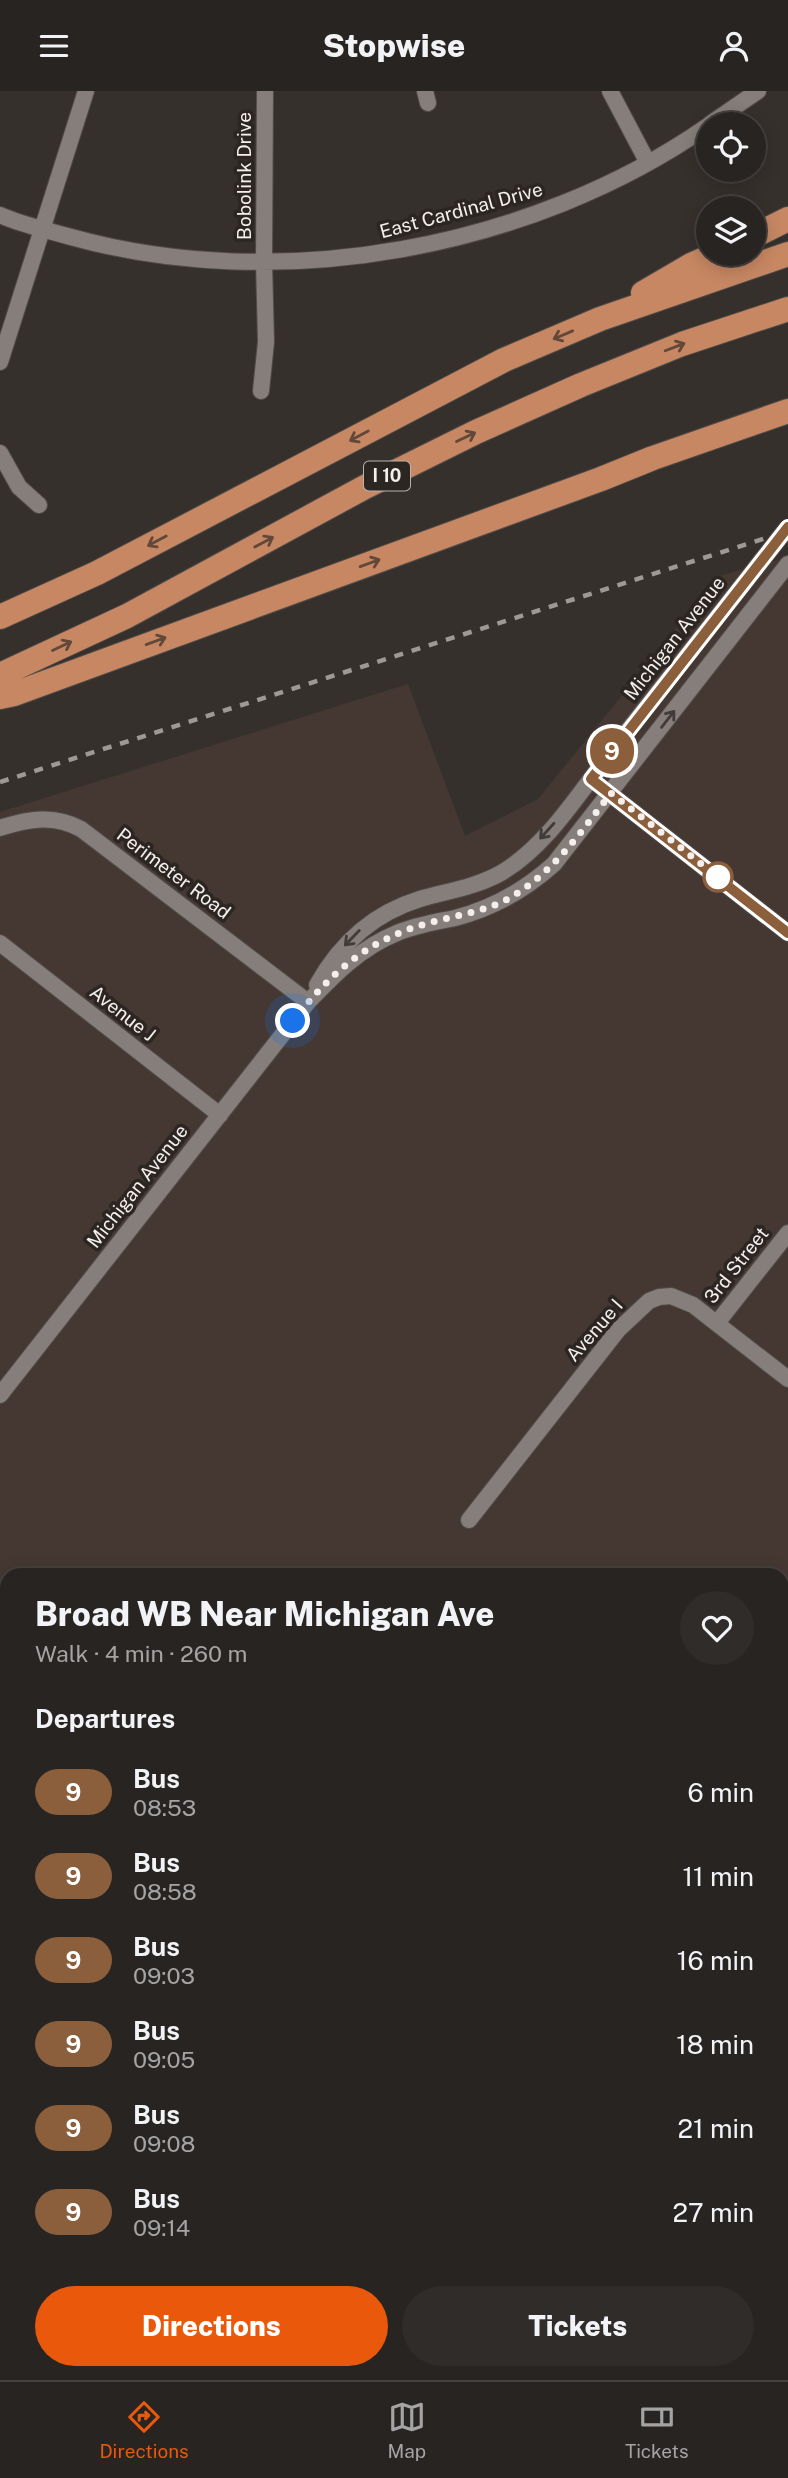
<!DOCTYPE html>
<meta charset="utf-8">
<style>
:root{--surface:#282422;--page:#302c2a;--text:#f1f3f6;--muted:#a5a4a5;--line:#444140;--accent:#ea580c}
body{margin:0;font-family:"Public Sans",sans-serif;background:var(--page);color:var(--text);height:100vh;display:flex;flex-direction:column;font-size:26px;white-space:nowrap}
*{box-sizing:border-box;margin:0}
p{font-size:23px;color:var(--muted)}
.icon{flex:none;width:38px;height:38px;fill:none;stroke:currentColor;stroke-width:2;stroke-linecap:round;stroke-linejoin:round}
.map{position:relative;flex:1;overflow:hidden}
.side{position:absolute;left:0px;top:1477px;width:789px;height:812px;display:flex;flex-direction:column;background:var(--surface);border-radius:21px 21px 0 0;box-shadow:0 4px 18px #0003,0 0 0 2px var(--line)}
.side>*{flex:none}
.badge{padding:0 14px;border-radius:23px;font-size:24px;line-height:46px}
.tools{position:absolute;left:696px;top:21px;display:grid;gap:14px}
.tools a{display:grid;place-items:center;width:70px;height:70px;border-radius:50%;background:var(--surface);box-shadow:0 4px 18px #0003,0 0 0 2px var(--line);font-size:35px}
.you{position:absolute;width:35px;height:35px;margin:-18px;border:5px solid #fff;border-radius:50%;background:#1a73e8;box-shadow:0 0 0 10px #1a73e833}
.map>.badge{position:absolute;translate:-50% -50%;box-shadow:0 0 0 4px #fff}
h2{padding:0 35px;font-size:26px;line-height:63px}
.round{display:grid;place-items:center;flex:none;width:74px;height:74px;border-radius:37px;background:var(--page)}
.headline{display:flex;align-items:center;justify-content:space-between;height:119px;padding:0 35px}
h1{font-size:33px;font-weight:800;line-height:52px}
.button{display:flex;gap:14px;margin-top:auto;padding:14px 35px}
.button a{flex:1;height:80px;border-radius:42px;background:var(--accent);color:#fff;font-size:28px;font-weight:800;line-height:80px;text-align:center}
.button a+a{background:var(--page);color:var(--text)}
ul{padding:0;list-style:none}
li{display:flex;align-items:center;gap:21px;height:84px;padding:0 35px}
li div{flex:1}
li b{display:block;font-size:26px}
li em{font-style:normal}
li .badge{min-width:77px;font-weight:700;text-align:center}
header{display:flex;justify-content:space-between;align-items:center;height:91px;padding:0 35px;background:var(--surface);font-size:32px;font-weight:800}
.tab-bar{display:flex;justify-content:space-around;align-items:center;height:98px;border-top:2px solid var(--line);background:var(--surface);font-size:19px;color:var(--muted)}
.tab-bar a{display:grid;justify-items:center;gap:4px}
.tab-bar .on{color:var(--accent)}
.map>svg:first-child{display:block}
.built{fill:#453832;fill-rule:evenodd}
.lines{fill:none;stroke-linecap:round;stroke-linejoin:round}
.taxiway{stroke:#6a6462;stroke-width:37}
.minor-casing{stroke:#514c49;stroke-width:18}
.highway-casing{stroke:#514c49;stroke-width:26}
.minor{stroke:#857e7a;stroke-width:16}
.highway{stroke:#c78763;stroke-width:24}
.rail{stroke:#9e9996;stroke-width:4.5;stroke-dasharray:9 9;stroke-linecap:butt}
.minor-bridge-casing{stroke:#514c49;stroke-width:18;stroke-linecap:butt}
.minor-bridge{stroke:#857e7a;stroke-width:16}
.oneway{stroke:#624839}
.oneway2{stroke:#423c39}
.line-casing{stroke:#fff;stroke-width:16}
.line{stroke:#8b5e3c;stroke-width:10}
.walk{stroke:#f4efed;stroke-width:7;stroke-dasharray:0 12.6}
.stop-dot{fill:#fff;stroke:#8b5e3c;stroke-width:3.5}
.labels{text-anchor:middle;stroke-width:7;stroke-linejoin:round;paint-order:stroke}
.shield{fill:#2c2623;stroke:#b8b3b0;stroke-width:2}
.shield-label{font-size:18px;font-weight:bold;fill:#f4efed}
.street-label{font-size:19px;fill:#f4efed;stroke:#2c2623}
</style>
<header><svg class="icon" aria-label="menu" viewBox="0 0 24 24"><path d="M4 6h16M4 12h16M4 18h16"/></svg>Stopwise<svg class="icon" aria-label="person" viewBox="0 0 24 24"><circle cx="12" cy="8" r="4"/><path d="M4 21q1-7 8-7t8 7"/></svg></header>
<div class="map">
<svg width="788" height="2289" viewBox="0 0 788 2289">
<rect width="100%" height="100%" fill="#36302d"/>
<path class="built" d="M 788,466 L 788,2289 L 0,2289 L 0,721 L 408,593 L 465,745 L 538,708 L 719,485 ZM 7,1484 L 782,1484 L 782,2282 L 7,2282 Z"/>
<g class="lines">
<path class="taxiway" d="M 0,1930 L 7,1947
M 0,2145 L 7,2136
M 393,2282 L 402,2289
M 195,2289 L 200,2282
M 438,2289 L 439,2282"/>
<g class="minor-casing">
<path id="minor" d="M 425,0 L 428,12
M 610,0 L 648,72
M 710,33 L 758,0
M 0,124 C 22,134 47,139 71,146 C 279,204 532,158 709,34
M 0,271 L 86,0
M 261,300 L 266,251 L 264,171 L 265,0
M 0,362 L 19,396 L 39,414
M 591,688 L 788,842
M 0,737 C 28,728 54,723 81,738 L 308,911
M 0,852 L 220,1024
M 317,894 C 341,851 374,822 420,808 C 448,800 476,796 501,782 C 547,755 579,702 611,661 C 661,597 712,533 762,469
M 717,1232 L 788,1142
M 0,1304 L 308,911 C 335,883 360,857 397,842 C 416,834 436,831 455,827 C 494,817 525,799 554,773 L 788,473
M 469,1429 L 618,1239 L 649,1210 L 659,1206 L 671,1205 L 693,1214 L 788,1288"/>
</g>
<g class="highway-casing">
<path id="highway" d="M 754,145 L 788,128
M 643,202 L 691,174 L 716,163
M 0,526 L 97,482 L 504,269 L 600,228 L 788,163
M 0,584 L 127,525 L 365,396 L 476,341 L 581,294 L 682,253 L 788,218
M 0,606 L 14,603 L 601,388 L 653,367 L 788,320"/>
</g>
<use href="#minor" class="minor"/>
<use href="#highway" class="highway"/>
<path class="rail" d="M 0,691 L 788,440"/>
<g class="minor-bridge-casing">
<path id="minor-bridge" d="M 762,469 L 788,436"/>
</g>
<use href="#minor-bridge" class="minor-bridge"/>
</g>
<defs><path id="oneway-shaft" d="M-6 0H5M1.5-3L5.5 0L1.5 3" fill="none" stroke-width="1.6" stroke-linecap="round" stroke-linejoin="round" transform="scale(1.75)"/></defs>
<g class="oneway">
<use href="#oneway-shaft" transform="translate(563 244) rotate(157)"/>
<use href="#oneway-shaft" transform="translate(675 256) rotate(-21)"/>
<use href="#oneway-shaft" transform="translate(359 345) rotate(152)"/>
<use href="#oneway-shaft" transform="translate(466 346) rotate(-26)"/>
<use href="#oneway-shaft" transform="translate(157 450) rotate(152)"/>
<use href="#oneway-shaft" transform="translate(264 451) rotate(-28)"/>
<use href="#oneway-shaft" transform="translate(370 472) rotate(-20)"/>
<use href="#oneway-shaft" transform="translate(156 550) rotate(-20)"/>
<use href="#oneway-shaft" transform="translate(62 555) rotate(-25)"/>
</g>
<g class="oneway2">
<use href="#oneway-shaft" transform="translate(668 628) rotate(-52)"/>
<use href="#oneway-shaft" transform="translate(547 740) rotate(132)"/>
<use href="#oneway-shaft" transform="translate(352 847) rotate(134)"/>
</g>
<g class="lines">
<g class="line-casing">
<path id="line" d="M 788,436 L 591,688 L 788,842"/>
</g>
<use href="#line" class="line"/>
<path class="walk" d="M 293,930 C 330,883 366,850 425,833 C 455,824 489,821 516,803 C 556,778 583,738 611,702 L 718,786"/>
</g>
<circle class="stop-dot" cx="718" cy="786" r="14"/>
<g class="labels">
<rect class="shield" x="364" y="370.5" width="46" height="29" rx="5"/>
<g class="shield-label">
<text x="387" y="391">I 10</text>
</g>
<g class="street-label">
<text transform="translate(244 85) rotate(-90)" y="7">Bobolink Drive</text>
<text transform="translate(461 119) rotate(-15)" y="7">East Cardinal Drive</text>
<text transform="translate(674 547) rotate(-52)" y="7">Michigan Avenue</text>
<text transform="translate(174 782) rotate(37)" y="7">Perimeter Road</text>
<text transform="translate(123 922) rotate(38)" y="7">Avenue J</text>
<text transform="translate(137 1095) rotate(-52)" y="7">Michigan Avenue</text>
<text transform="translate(736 1174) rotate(-52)" y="7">3rd Street</text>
<text transform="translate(594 1239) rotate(-49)" y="7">Avenue I</text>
</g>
</g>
</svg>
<div class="tools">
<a><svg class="icon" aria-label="locate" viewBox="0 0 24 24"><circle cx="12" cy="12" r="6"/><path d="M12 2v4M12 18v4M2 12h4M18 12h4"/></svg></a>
<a><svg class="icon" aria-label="layers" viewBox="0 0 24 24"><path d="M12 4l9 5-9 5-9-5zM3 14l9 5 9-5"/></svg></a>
</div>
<div class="you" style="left:293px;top:930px"></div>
<b class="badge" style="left:612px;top:660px;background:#8b5e3c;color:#fff">9</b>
<section class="side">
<div class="headline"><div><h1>Broad WB Near Michigan Ave</h1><p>Walk · 4 min · 260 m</p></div><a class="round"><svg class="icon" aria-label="heart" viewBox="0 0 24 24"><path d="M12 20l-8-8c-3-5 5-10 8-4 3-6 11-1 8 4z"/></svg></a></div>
<h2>Departures</h2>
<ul>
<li><span class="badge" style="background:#8b5e3c;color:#fff">9</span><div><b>Bus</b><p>08:53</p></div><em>6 min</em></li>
<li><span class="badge" style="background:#8b5e3c;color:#fff">9</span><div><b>Bus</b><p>08:58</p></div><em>11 min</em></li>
<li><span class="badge" style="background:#8b5e3c;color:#fff">9</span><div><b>Bus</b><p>09:03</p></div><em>16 min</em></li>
<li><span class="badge" style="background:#8b5e3c;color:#fff">9</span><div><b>Bus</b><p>09:05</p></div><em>18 min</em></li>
<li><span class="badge" style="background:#8b5e3c;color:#fff">9</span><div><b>Bus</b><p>09:08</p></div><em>21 min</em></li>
<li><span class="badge" style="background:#8b5e3c;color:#fff">9</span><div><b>Bus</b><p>09:14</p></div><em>27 min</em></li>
</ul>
<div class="button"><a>Directions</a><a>Tickets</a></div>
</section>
</div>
<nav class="tab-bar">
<a class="on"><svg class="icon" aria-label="directions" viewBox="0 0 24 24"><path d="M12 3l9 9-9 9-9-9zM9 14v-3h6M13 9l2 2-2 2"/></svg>Directions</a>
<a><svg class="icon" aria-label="map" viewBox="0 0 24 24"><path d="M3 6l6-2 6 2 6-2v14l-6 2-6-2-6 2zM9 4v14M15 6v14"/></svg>Map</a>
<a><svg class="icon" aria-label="tickets" viewBox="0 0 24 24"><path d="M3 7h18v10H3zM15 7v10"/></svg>Tickets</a>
</nav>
